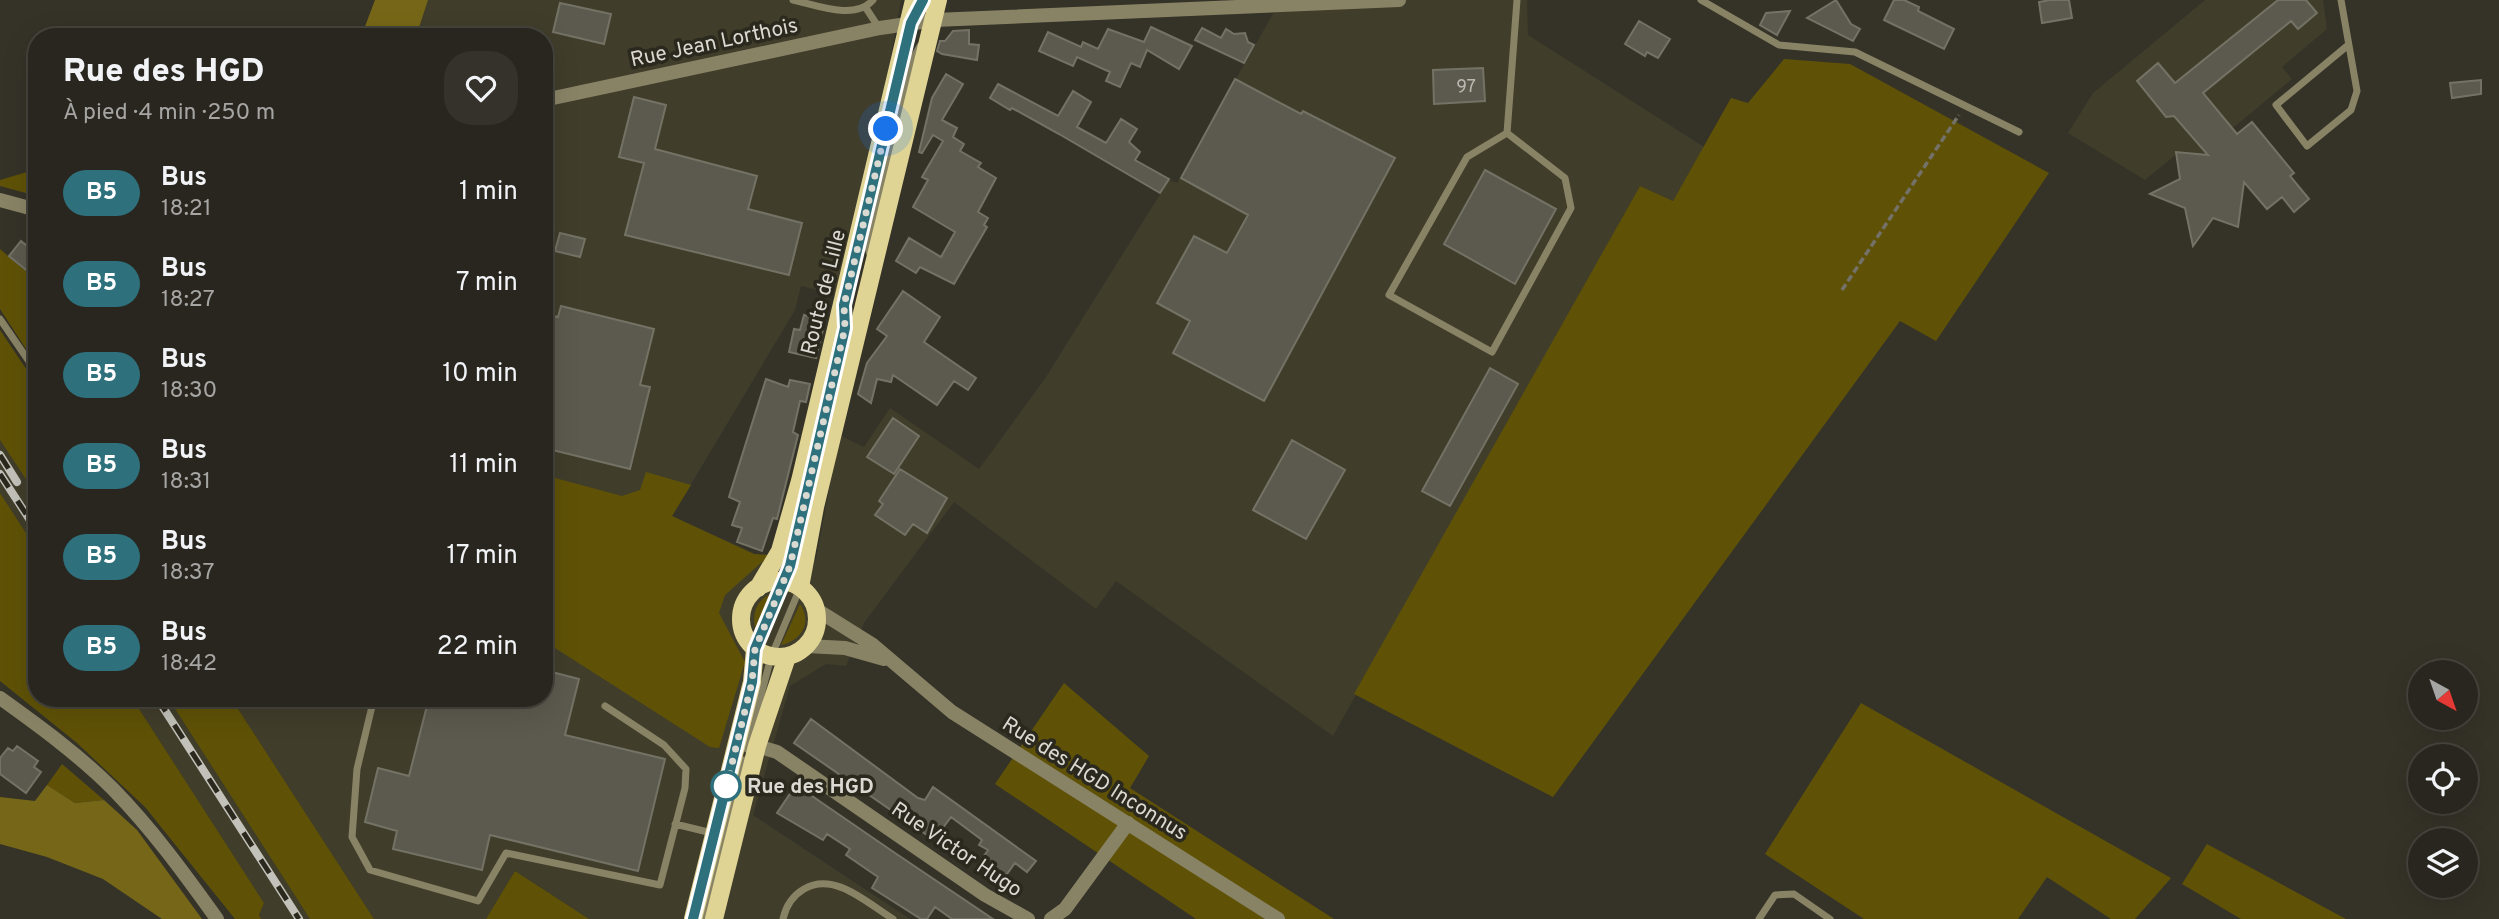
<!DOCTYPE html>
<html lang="fr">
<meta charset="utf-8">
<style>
:root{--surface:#28261e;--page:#34322b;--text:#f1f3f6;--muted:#a5a5a4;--line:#44433c}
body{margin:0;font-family:Overpass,sans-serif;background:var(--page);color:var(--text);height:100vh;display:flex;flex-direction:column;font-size:26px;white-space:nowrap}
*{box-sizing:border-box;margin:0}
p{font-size:23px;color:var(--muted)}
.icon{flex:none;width:38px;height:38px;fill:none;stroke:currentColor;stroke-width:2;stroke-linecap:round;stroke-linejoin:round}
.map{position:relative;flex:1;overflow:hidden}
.details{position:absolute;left:28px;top:28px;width:525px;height:679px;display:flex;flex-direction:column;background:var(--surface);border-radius:28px;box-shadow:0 7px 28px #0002,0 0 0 2px var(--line)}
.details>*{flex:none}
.badge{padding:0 14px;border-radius:23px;font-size:24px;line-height:46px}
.needle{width:46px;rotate:140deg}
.buttons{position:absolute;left:2408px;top:660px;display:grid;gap:14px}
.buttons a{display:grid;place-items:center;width:70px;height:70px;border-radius:50%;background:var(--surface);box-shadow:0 7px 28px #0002,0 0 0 2px var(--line);font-size:35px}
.you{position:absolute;width:35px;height:35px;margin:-18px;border:5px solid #fff;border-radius:50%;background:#1a73e8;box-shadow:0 0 0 10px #1a73e833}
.map>.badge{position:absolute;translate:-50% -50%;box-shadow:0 0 0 4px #fff}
.round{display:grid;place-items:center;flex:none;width:74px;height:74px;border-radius:28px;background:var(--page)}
.overview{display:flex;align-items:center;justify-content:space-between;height:119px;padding:0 35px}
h1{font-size:33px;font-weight:800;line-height:52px}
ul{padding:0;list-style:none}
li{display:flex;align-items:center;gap:21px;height:91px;padding:0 35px}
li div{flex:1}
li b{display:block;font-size:26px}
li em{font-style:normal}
li .badge{min-width:77px;font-weight:700;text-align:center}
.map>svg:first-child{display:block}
.built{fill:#403d2b}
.green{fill:#5f5207}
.forest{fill:#766718}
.building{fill:#5c5a4e;stroke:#747265;stroke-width:2}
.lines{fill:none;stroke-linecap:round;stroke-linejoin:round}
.path{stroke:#737168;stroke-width:3.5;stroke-dasharray:7 3.5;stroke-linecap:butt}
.service{stroke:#898366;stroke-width:7}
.minor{stroke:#898366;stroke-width:14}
.tertiary{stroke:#898366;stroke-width:14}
.primary{stroke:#e0d495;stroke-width:18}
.rail-casing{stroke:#c3c2ba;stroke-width:8}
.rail{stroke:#2b291e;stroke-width:5;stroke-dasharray:16;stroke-linecap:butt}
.line-casing{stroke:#fff;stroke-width:16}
.line{stroke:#2e707c;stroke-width:10}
.walk{stroke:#dad9d2;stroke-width:7;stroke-dasharray:0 12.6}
.stop-dot{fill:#fff;stroke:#2e707c;stroke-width:3.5}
.labels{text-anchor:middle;stroke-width:7;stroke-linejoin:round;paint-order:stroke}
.number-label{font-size:18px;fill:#bab9b1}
.street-label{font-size:21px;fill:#dad9d2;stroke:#2b291e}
.stop-label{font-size:21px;font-weight:bold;fill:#dad9d2;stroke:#2b291e;text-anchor:start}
</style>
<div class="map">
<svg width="2499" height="919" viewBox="0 0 2499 919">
<rect width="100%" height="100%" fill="#353328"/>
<path class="built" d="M 428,0 L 901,0 L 883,98 L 838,295 L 801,286 L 795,310 L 672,516 L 755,554 L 816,559 L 839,435 L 864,447 L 890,408 L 979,469 L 1046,377 L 1169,180 L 1177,183 L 1278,5 L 1399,0 L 1527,0 L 1528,35 L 1704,147 L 1673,201 L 1640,186 L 1333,736 L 1116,581 L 1096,609 L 954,502 L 864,623 L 846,666 L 826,664 L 790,686 L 753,815 L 910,919 L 589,919 L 515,871 L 486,919 L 374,919 L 231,698 L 544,698 L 544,37 L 416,37 Z
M 2205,0 L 2323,0 L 2327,29 L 2282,67 L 2292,79 L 2233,128 L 2237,134 L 2208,159 L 2178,153 L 2145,180 L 2068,133 L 2093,93 Z
M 0,440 L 37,496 L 37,550 L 0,493 Z
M 132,698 L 168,698 L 310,919 L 261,919 L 259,916 L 264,903 Z"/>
<path class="green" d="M 1784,59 L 1850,64 L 2049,173 L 1936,341 L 1900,321 L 1553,797 L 1354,694 L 1640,186 L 1673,201 L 1731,98 L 1748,103 Z
M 37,169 L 37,196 L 0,186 L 0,180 Z
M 0,249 L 37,281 L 37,366 L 0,309 Z
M 0,330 L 37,385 L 37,496 L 0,440 Z
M 646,472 L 691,485 L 672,516 L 754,554 L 770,555 L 725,595 L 719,613 L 745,662 L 719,748 L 710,747 L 544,641 L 544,475 L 622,496 L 640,490 Z
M 0,493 L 37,550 L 37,698 L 132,698 L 264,903 L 259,915 L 261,919 L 235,919 L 145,807 L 77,743 L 0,681 Z
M 775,593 L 757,633 C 750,616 756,597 775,593 Z
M 800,604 C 813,622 801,641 781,645 Z
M 1064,683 L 1149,756 L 1130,788 L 1334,919 L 1196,919 L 995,784 Z
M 168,698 L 231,698 L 374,919 L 310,919 Z
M 1861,703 L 2171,878 L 2135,919 L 2111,919 L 2047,877 L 2018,919 L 1864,919 L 1765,854 Z
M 62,764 L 104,800 L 75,803 L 47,785 Z
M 2207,844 L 2346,919 L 2241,919 L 2182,884 Z
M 515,871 L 589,919 L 486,919 Z"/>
<path class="forest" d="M 375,0 L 428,0 L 416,37 L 361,37 Z
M 47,785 L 75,803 L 104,800 L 137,830 L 202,919 L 162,919 L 103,879 L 47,857 L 0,844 L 0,797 L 35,801 Z"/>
<path class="building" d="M 1836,0 L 1851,24 L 1860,29 L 1853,41 L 1807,18 Z
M 1894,0 L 1904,0 L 1919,7 L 1918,11 L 1954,29 L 1944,49 L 1884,20 Z
M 2050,0 L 2069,0 L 2072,18 L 2042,23 L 2039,2 Z
M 2278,0 L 2306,0 L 2317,13 L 2298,29 L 2291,21 L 2203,93 L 2237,134 L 2252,122 L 2294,173 L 2290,176 L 2309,199 L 2294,212 L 2282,197 L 2267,209 L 2244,182 L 2238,227 L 2213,218 L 2193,246 L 2185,208 L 2150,194 L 2180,179 L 2176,152 L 2208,155 L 2174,116 L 2166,117 L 2137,81 L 2158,63 L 2175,83 Z
M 560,3 L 611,14 L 604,44 L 553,32 Z
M 1790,11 L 1777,35 L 1760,25 L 1766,13 Z
M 1639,21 L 1670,39 L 1658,58 L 1647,52 L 1645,56 L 1625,44 Z
M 1151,27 L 1192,46 L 1179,69 L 1147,50 L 1140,67 L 1131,63 L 1120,87 L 1106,81 L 1110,72 L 1077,57 L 1073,66 L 1039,51 L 1048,32 L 1081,47 L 1083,42 L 1098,49 L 1108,29 L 1144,42 Z
M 1202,28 L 1221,38 L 1226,29 L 1234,34 L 1245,33 L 1248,42 L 1254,45 L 1244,63 L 1195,40 Z
M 969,30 L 969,44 L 979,45 L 977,60 L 942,54 L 937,51 L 940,41 L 945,41 L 953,31 Z
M 1483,68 L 1485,101 L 1434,104 L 1433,70 Z
M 946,74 L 963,84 L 942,120 L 957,128 L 953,137 L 964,144 L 960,151 L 981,163 L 978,167 L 996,178 L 978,212 L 988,218 L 984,225 L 987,227 L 954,284 L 920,267 L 916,273 L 896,261 L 909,238 L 941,257 L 955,232 L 913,207 L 928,180 L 922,177 L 943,141 L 933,135 L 922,153 L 919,152 L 932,98 Z
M 1235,79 L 1301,114 L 1303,111 L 1395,158 L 1264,401 L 1173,353 L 1190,321 L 1157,303 L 1194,236 L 1227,253 L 1248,215 L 1181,178 Z
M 2481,80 L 2481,94 L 2452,98 L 2450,83 Z
M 998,84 L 1058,116 L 1073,91 L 1091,102 L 1077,127 L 1106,143 L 1121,119 L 1137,129 L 1129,142 L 1140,152 L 1135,160 L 1169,179 L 1160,193 L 1059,134 L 1012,108 L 1010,110 L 990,98 Z
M 634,97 L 666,105 L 655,149 L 757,176 L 748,209 L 802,223 L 789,275 L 625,235 L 644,163 L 619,157 Z
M 1485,170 L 1556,209 L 1515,284 L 1444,244 Z
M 37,232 L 37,279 L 9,256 L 21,241 L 26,245 Z
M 560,233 L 585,239 L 580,257 L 555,251 Z
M 903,291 L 940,317 L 924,342 L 976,378 L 968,390 L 954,381 L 937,405 L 893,375 L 891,382 L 877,379 L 871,403 L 858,394 L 867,363 L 887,336 L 877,329 Z
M 561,306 L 654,329 L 640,385 L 650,387 L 630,469 L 544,448 L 544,314 L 558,317 Z
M 804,315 L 825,321 L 816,358 L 789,352 L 794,329 L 800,330 Z
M 1490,368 L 1518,384 L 1450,506 L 1422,491 Z
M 766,379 L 788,387 L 790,380 L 810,384 L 806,402 L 800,401 L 793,432 L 798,435 L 777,519 L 773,518 L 762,551 L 737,542 L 742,528 L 732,525 L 740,502 L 729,497 Z
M 893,418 L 919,436 L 894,474 L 867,457 Z
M 1292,440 L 1345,470 L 1306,539 L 1253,510 Z
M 900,469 L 947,498 L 927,533 L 913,524 L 905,535 L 875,515 L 883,504 L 879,501 Z
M 544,670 L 579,679 L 565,735 L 665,759 L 638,871 L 490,835 L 482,870 L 393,849 L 397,831 L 365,822 L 378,768 L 409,776 L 429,698 L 544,698 Z
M 811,719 L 918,798 L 925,800 L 933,787 L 1036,861 L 1027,872 L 1015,863 L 999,885 L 975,869 L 988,850 L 979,845 L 982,840 L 951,817 L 934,840 L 794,743 Z
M 17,746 L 38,761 L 34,767 L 41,772 L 26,793 L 0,774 L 0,758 L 8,748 L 13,751 Z
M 796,785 L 895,853 L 993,919 L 952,919 L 935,907 L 927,919 L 921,919 L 872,888 L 878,877 L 846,855 L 850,849 L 827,834 L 823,840 L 777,813 Z"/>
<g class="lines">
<path class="path" d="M 1842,290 L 1959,115"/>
<path class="service" d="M 793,0 C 816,5 855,21 873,0
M 1701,0 L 1779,45 L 1855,52 L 2019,132
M 2341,0 L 2357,91 L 2351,110 L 2307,146 L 2276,105 L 2347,46
M 866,8 L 879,28
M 1507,133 L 1565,178 L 1571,208 L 1492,352 L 1389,295 L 1467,157 Z
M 1507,133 L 1517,0
M 871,257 L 867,245 L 913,59 L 920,46
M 0,319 L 37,373
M 755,647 L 790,566 L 832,384
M 374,698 L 357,769 L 352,837 L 370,870 L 478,901 L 506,853 L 660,885 L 685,788 L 686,769 L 664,745 L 605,706
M 747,749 L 771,657 L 800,588
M 675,824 L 712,833
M 704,919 L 744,760
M 783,919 C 786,905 792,896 804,889 C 834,871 867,903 893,919
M 1759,919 L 1775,895 L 1794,894 L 1830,919"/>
<path class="minor" d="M 935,20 L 1399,0
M 817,610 L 873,645 L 952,712 L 1278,919
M 807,646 L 845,648 L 884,659
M 757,746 L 777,752 L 985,895 L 1028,919
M 1051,919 L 1065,909 L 1128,823"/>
<path class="tertiary" d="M 544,100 L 880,28 L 935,20
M 0,200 L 37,210
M 0,698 C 39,726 79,755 113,789 C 152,829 184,873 217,919"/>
<path class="primary" d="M741 619a38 38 0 1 1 76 0a38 38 0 1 1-76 0Z
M 800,587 L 815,507 L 938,0
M 758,588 L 780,551 L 800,481 L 914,0
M 693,919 L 752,682 L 755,649
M 714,919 L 757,746 L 787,657"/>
<g class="rail-casing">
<path id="rail" d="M 0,455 L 17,482
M 0,474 L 37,531
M 157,698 L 299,919"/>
</g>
<use href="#rail" class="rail"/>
</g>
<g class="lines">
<g class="line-casing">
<path id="line" d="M 693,919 L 752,682 L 755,649 L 790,566 L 845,328 L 844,305 L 911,23 L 923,0"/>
</g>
<use href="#line" class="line"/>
<path class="walk" d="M 726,786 L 725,792 L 752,682 L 755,649 L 790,566 L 845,328 L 844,305 L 886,129"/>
</g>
<circle class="stop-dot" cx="726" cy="786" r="14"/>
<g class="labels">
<g class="number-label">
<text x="1466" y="92">97</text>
</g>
<g class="street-label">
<text transform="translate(714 42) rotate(-12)" y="7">Rue Jean Lorthois</text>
<text transform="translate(823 292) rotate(-76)" y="7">Route de Lille</text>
<text transform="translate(1095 778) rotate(32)" y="7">Rue des HGD Inconnus</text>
<text transform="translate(957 849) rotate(34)" y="7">Rue Victor Hugo</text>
</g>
<g class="stop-label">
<text x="747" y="793">Rue des HGD</text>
</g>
</g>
</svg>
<div class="buttons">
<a><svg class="needle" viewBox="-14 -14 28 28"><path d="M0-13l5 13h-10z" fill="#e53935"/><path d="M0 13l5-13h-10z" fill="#a5a5a4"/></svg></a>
<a><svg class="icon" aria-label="locate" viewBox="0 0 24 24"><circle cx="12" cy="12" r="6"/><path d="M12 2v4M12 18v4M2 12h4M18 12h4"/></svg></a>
<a><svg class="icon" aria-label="layers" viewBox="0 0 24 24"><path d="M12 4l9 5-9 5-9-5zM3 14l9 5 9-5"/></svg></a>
</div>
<div class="you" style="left:886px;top:129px"></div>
<section class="details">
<div class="overview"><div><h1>Rue des HGD</h1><p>À pied · 4 min · 250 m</p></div><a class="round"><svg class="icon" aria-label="heart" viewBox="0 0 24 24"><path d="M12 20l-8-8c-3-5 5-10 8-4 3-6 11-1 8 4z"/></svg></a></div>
<ul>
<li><span class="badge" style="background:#2e707c;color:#fff">B5</span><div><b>Bus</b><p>18:21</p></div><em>1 min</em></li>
<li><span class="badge" style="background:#2e707c;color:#fff">B5</span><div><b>Bus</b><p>18:27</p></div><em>7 min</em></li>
<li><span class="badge" style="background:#2e707c;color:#fff">B5</span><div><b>Bus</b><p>18:30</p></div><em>10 min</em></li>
<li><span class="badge" style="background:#2e707c;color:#fff">B5</span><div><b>Bus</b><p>18:31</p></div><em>11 min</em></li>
<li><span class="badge" style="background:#2e707c;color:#fff">B5</span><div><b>Bus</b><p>18:37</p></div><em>17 min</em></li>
<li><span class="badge" style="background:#2e707c;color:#fff">B5</span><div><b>Bus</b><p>18:42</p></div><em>22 min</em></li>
</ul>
</section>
</div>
